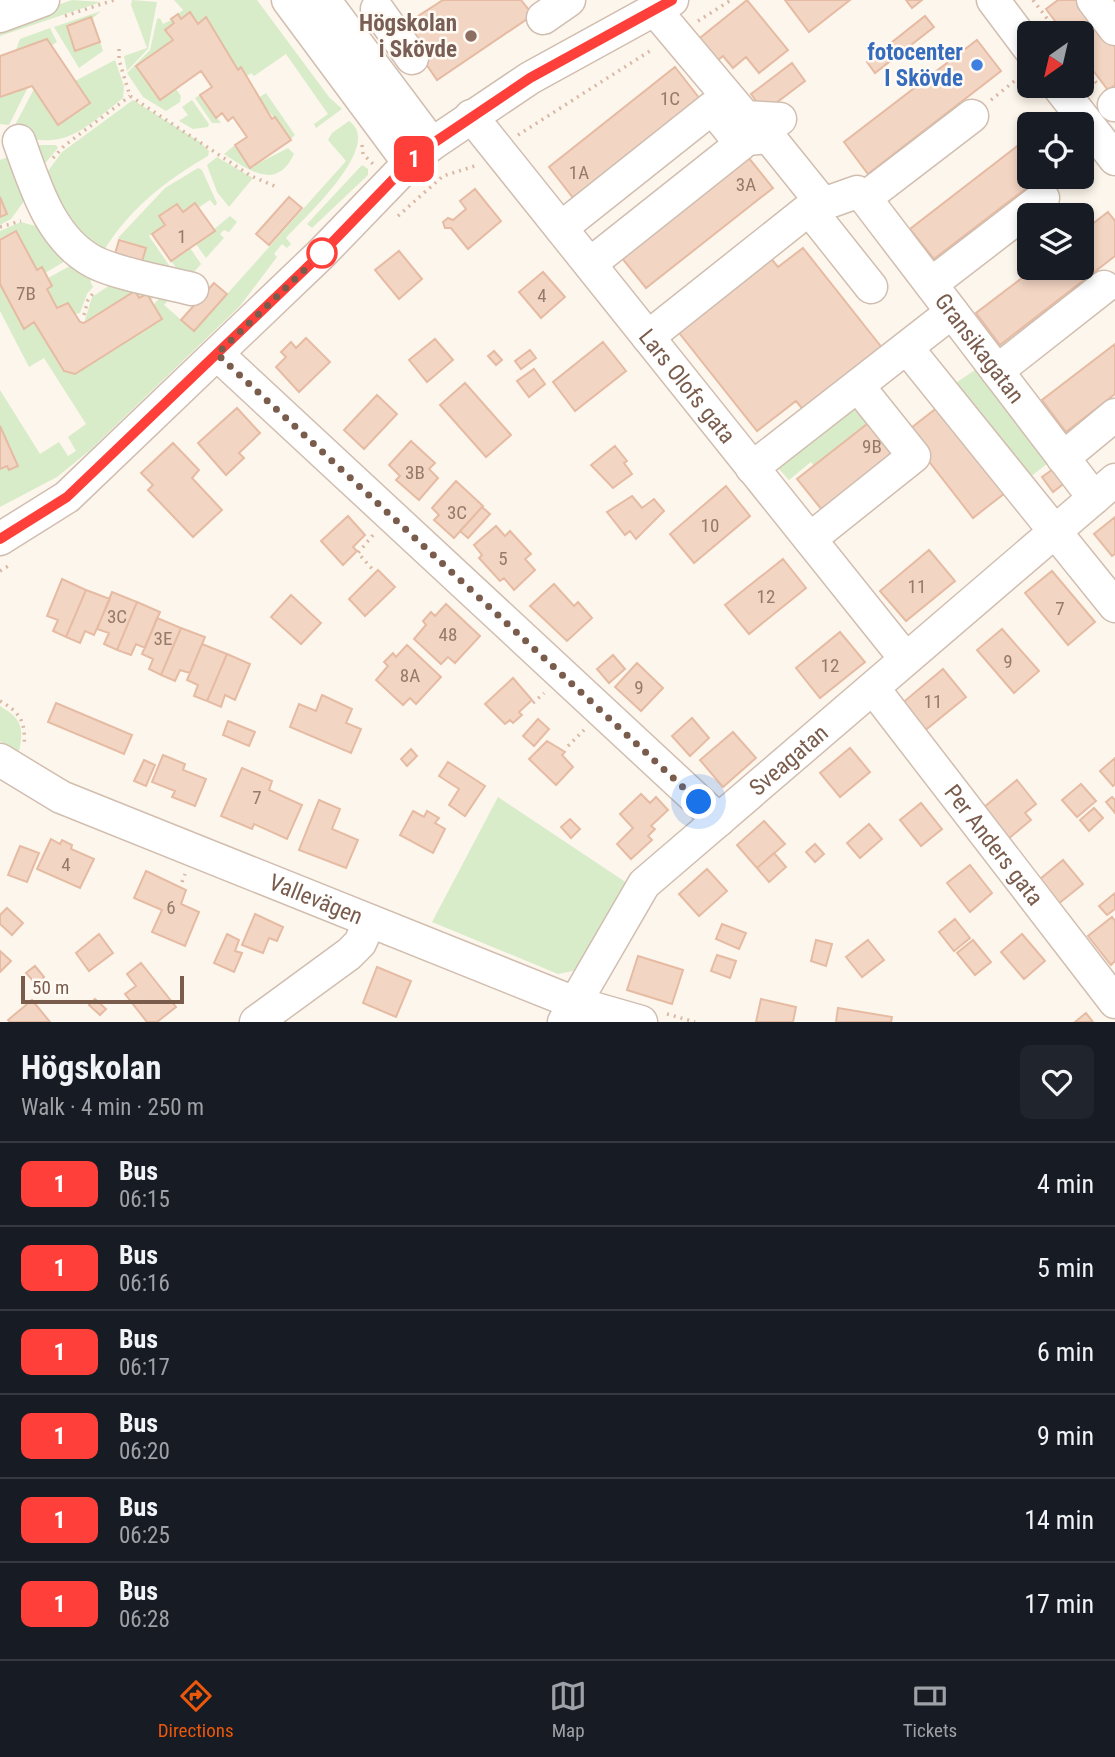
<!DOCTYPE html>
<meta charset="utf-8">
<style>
:root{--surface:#171b24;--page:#20242c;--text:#f1f3f6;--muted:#9ea1a6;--line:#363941;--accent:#ea580c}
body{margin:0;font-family:"Roboto Condensed",sans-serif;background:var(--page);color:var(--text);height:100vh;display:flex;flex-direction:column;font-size:26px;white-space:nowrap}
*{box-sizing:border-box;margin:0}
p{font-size:23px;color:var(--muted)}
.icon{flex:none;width:38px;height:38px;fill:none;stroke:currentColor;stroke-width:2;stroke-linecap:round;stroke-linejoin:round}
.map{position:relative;height:1022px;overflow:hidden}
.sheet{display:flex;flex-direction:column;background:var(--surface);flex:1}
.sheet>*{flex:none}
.badge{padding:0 14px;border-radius:10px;font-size:24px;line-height:46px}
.needle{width:46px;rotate:214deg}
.tools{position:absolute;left:1017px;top:21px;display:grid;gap:14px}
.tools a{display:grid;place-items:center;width:77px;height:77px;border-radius:10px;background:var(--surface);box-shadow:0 4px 10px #0003;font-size:35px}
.scale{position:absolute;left:21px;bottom:18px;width:163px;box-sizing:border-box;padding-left:7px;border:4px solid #7a5c4d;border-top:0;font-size:19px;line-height:24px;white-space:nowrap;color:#7a5c4d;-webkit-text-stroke:5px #fffaf3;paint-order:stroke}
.you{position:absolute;width:35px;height:35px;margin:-18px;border:5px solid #fff;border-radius:50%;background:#1a73e8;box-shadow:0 0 0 10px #1a73e833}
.map>.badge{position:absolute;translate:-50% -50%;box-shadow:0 0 0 4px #fff}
.round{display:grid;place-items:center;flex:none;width:74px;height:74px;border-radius:10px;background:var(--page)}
.headline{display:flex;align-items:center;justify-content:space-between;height:119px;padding:0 21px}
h1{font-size:33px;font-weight:700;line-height:52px}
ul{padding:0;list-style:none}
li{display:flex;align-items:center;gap:21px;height:84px;padding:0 21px;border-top:2px solid var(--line)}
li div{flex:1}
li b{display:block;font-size:26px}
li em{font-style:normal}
li .badge{min-width:77px;font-weight:700;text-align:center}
.tab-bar{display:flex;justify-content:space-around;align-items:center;height:98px;border-top:2px solid var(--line);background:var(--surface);font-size:19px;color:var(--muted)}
.tab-bar a{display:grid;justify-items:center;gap:4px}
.tab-bar .current{color:var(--accent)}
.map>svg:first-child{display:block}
.green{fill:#d8ecc9}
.building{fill:#f3d5c3;stroke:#e6bba3;stroke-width:2}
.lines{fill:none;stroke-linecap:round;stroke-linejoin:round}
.minor-casing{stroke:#d1beb0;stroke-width:35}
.path{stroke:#d9b8a5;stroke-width:3.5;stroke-dasharray:2 5;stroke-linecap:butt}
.minor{stroke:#fff;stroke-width:32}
.line-casing{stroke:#fff;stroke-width:16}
.line{stroke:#ff403a;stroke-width:10}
.walk{stroke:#7a5c4d;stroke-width:7;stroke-dasharray:0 12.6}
.education-dot{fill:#8d6e63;stroke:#fffaf3;stroke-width:2.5}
.shop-dot{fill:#3f7fe0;stroke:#fffaf3;stroke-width:2.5}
.stop-dot{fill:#fff;stroke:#ff403a;stroke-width:3.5}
.labels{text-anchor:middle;stroke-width:5;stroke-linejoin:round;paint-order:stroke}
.number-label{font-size:19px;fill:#987a6a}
.education-label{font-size:23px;font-weight:bold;fill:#785e54;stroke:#fffaf3;text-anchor:end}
.shop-label{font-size:23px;font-weight:bold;fill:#366cbe;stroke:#fffaf3;text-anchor:end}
.street-label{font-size:23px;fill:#7a5c4d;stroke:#fffaf3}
</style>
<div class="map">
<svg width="1115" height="1022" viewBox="0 0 1115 1022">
<rect width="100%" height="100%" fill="#fdf6ec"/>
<path class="green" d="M 72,0 L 101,2 L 0,36 L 0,25 Z
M 132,0 L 157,2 L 148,49 L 127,71 L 124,56 L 147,48 L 131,5 Z
M 174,0 L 257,0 L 329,97 L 342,109 L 316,128 L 314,124 L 328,114 L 286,54 L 254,76 L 251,73 L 247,76 L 241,68 L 238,70 L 207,18 L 198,24 L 189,13 L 181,19 L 178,14 L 183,10 Z
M 101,11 L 93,18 L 103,51 L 79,68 L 54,27 Z
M 160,18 L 163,24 L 171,20 L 174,23 L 166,30 L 173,40 L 160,100 L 176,89 L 181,96 L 180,102 L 166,111 L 143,97 L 127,73 L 150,50 L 157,19 Z
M 50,28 L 57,42 L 51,46 L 46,40 L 16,50 L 20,39 Z
M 115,60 L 124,86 L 123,98 C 88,125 66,152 19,135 L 15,125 L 34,89 L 58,124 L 75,81 Z
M 28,87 L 9,125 L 0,124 L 0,97 Z
M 266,93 L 295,135 L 291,139 L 258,98 Z
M 200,95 L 221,123 L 212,123 L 195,98 Z
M 133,100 L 200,142 L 209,151 L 208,156 C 165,181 129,209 103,252 L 82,245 L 45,175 L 62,152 Z
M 192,100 L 209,124 L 208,127 L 193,129 L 179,121 L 188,115 L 182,107 Z
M 349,121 C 385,145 303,219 286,238 L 291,244 L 287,248 L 282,244 L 274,254 L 277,257 L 240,306 L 89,451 L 57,477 L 0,507 L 0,390 L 40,454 L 59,442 L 68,456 L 76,451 L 68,437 L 86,424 L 44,358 L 29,367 L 0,311 L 0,284 L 24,328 L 34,322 L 64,371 L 75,374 L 162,319 L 153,305 L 161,297 L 177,290 L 164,305 L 194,331 L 346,161 L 328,140 L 332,133 Z
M 30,145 L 56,145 L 58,148 L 42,167 Z
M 235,145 L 251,167 L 288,148 L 294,154 C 277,191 250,171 224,154 Z
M 19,153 L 30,193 L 11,219 L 0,225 L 0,160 Z
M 217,157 L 253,178 L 229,207 L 217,192 L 207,165 Z
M 362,165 L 368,169 L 368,175 L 312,228 L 307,224 Z
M 198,168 L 202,170 L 217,203 L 215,206 L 210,200 L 198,208 L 195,204 L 183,212 L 176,204 L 159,216 L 165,225 L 149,236 L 173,271 L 141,265 L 146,248 L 118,238 L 165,188 Z
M 230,216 L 237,222 L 229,232 L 224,230 L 220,234 L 224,238 L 206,258 L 196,244 Z
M 21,222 L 50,230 L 72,257 L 45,273 L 42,267 L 37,270 L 0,240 L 0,231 Z
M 190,248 L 201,264 L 189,278 L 183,277 L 171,261 Z
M 81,260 L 114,275 L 100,283 L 97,277 L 90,281 L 93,287 L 87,294 L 80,313 L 75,314 L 68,303 L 57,308 L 47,289 L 52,286 L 48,278 Z
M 122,277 L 156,294 L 151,300 L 147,294 L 139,298 L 135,291 L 84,323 L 92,297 Z
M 984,364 L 1056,457 L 1021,484 L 945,390 Z
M 858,396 L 876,417 L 814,466 L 811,462 L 789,480 L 778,468 L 777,460 Z
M 0,706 C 22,719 24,727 19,752 L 15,754 L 0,741 Z
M 498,797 L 627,883 L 578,970 L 558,974 L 432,922 Z"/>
<path class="building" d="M 443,0 L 521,0 L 533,15 L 437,80 L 401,27 Z
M 747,0 L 788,50 L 759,73 L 746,57 L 733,68 L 723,56 L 713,64 L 695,42 Z
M 785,0 L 850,0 L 809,32 Z
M 906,0 L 922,0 L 912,8 Z
M 1058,0 L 1082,0 L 1115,42 L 1115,85 L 1108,90 L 1082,56 L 1082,33 L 1064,33 L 1046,9 Z
M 190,12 L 198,24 L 206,17 L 238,70 L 241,67 L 272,119 L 275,117 L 291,140 L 250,168 L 235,145 L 247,137 L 233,117 L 228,121 L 222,113 L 216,118 L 200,95 L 212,87 L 201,71 L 160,100 L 136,66 L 173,40 L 165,30 L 174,23 L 171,19 L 178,14 L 181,19 Z
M 925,16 L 934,27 L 875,73 L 867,62 Z
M 91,17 L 100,42 L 75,51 L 67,26 Z
M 47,39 L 90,103 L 58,125 L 32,86 L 0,97 L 0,56 Z
M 977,40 L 1001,71 L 868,174 L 844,142 Z
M 792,63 L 805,81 L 764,112 L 751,94 Z
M 675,67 L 700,99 L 574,199 L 549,167 Z
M 1029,137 L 1029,177 L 1041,177 L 934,259 L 910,229 Z
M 748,157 L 773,188 L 646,288 L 621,257 Z
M 475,189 L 501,221 L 468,249 L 451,228 L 445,228 L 443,222 L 448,218 L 453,220 L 466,209 L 460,201 Z
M 0,197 L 7,214 L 0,217 Z
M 289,197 L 302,208 L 269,245 L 256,234 Z
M 195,203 L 215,231 L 171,261 L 152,234 L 165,225 L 159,216 L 177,204 L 183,212 Z
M 1108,212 L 1115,221 L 1115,256 L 1000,345 L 976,313 L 1035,268 L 1082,268 L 1082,232 Z
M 16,231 L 37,270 L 42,267 L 52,286 L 47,289 L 57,308 L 68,303 L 80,322 L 84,323 L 135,291 L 139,298 L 147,294 L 162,319 L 75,374 L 64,371 L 34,322 L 24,329 L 0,284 L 0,240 Z
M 119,240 L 146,248 L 141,265 L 114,257 Z
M 803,248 L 883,349 L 805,412 L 796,401 L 757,431 L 676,329 L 769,256 L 778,267 Z
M 399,251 L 422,279 L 399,299 L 375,270 Z
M 543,272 L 565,297 L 541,318 L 519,292 Z
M 214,283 L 227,294 L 194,331 L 181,320 Z
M 306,338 L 330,362 L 299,392 L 276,367 L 286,357 L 281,352 L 291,342 L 296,348 Z
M 435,339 L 453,360 L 427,382 L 409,360 Z
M 603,342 L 626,371 L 575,411 L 553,382 Z
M 1115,344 L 1115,394 L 1066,432 L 1042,400 Z
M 530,350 L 536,358 L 521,369 L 515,361 Z
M 494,351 L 502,360 L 496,365 L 488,356 Z
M 534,369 L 545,384 L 529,397 L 517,381 Z
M 465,383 L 511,435 L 486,457 L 440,405 Z
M 377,395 L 397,414 L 364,449 L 344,430 Z
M 938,407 L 1005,493 L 973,518 L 906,432 Z
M 237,408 L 260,433 L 239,453 L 244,458 L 226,475 L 198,443 Z
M 876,417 L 900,448 L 822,510 L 797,479 Z
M 0,426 L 18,466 L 9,470 L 7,466 L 0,469 Z
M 411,441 L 435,463 L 429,469 L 438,478 L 419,500 L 396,480 L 400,476 L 389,465 Z
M 173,443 L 199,470 L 192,478 L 222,510 L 193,537 L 148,490 L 153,485 L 141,473 Z
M 615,446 L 627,461 L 624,463 L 632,474 L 613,488 L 591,465 Z
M 1056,467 L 1067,481 L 1053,492 L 1042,477 Z
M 456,481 L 483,506 L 454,538 L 434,520 L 439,515 L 432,508 Z
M 726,486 L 750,516 L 694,563 L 670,534 Z
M 632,496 L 642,508 L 654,499 L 664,511 L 636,539 L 630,531 L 625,535 L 607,512 Z
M 482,507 L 490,514 L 468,538 L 460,531 Z
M 348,516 L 365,535 L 353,547 L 357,551 L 343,565 L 321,541 Z
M 1115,517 L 1115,554 L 1112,556 L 1094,534 Z
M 496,526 L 505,536 L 510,531 L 531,554 L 525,559 L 535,570 L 514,590 L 504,578 L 500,581 L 479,558 L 482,555 L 474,545 Z
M 929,550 L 955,581 L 906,621 L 880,591 Z
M 783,559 L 806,588 L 749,634 L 725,605 Z
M 378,570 L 395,587 L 365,616 L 349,599 Z
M 1052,571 L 1095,622 L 1068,645 L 1025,593 Z
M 62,579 L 86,590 L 66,637 L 53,631 L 58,620 L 47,616 Z
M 554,584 L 574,606 L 578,602 L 592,618 L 567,641 L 530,606 Z
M 86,590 L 110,599 L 94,635 L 85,631 L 80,643 L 66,637 Z
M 112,592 L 137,602 L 117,650 L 104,644 L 109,633 L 97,629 Z
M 291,595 L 321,623 L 301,644 L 271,617 Z
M 137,602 L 160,612 L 145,648 L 136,644 L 131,655 L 117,650 Z
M 446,604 L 480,636 L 455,663 L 448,657 L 441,664 L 414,639 L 426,625 L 423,621 L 431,612 L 435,616 Z
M 157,618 L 181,628 L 161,675 L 149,669 L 153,659 L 142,654 Z
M 181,628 L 205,637 L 190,673 L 180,670 L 175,681 L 161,675 Z
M 1002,629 L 1039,671 L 1014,693 L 977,650 Z
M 840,632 L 865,662 L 820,698 L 796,668 Z
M 202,644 L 227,654 L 207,701 L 194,696 L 198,685 L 187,680 Z
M 407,645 L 441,677 L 416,704 L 410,698 L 403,705 L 376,680 L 388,666 L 384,662 L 393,653 L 396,657 Z
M 227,654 L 250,664 L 235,700 L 225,695 L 221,707 L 207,701 Z
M 613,655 L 625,669 L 609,683 L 597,669 Z
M 637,663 L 663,688 L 641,711 L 615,687 Z
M 943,669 L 966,697 L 923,732 L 900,705 Z
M 513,678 L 532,700 L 519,712 L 522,715 L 513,723 L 510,720 L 505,724 L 485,704 Z
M 322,695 L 352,709 L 346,723 L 361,729 L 351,753 L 290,727 L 299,704 L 316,711 Z
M 56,703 L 132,735 L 124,754 L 48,722 Z
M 692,718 L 709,738 L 690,756 L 672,736 Z
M 538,719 L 549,729 L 534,746 L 523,736 Z
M 228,721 L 255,732 L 249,746 L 223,735 Z
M 733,732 L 756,758 L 723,787 L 700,760 Z
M 547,741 L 565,752 L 562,755 L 573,767 L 556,785 L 529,759 Z
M 850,748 L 870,772 L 840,797 L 820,773 Z
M 411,749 L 417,756 L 407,766 L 401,759 Z
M 163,755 L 185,764 L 183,770 L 206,779 L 195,806 L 172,797 L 175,791 L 152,782 Z
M 1115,758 L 1115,784 L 1113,786 L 1100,771 Z
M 144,760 L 155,765 L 146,786 L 134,781 Z
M 448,762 L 485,786 L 465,816 L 449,805 L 459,789 L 439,776 Z
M 242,768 L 272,781 L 269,790 L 302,805 L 287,839 L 254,824 L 252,829 L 221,816 Z
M 1017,780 L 1036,804 L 1025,813 L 1031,820 L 1008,839 L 983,808 Z
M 1081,784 L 1096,801 L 1077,817 L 1062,800 Z
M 641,794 L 650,803 L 656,797 L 668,810 L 651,826 L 655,829 L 648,836 L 652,840 L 631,859 L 617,844 L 633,828 L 620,814 Z
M 1112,797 L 1115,800 L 1115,813 L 1106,802 Z
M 319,800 L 340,809 L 332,829 L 358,840 L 346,868 L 299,850 Z
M 921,803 L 942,829 L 921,846 L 900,820 Z
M 1094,808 L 1103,818 L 1089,831 L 1080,820 Z
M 413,811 L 424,817 L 427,811 L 439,818 L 435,823 L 445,829 L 433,853 L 400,835 Z
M 570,819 L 580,829 L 571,838 L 561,827 Z
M 764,821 L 785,844 L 757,868 L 737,845 Z
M 869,824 L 882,839 L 860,858 L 847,843 Z
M 51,839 L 60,844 L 62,840 L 72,845 L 71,849 L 94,859 L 80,888 L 37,869 Z
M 815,844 L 824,854 L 815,862 L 806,852 Z
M 20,846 L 39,853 L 27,882 L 8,875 Z
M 774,853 L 786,867 L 769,882 L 757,868 Z
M 1063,860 L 1083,884 L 1058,904 L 1039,880 Z
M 970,865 L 992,893 L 970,912 L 947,883 Z
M 707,869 L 727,891 L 699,916 L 679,894 Z
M 146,871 L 186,890 L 181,904 L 199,912 L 185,946 L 152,932 L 162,910 L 134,898 Z
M 1115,893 L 1115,909 L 1107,915 L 1099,906 Z
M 7,908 L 23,923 L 12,935 L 0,924 L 0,915 Z
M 255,914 L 283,927 L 277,941 L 269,938 L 263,953 L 242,945 Z
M 1112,917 L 1115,921 L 1115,961 L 1111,965 L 1088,936 Z
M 955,919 L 970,938 L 954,951 L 939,932 Z
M 722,924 L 746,933 L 739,949 L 716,939 Z
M 99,934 L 113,953 L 89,971 L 76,953 Z
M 227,934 L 239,940 L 235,951 L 242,953 L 234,972 L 214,963 Z
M 1022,934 L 1045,961 L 1024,979 L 1001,952 Z
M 816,940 L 832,944 L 826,966 L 811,961 Z
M 868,940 L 884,960 L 862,977 L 846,957 Z
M 973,940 L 991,962 L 975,975 L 957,953 Z
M 0,951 L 11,961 L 0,972 Z
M 717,955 L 736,961 L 730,978 L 711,971 Z
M 638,956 L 683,970 L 672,1004 L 627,990 Z
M 141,963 L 176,1007 L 157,1022 L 147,1022 L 125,994 L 136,986 L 127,974 Z
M 35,966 L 44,977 L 36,984 L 26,973 Z
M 377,967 L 411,981 L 396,1017 L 363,1003 Z
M 95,999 L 106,1009 L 100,1015 L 89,1005 Z
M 761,999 L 796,1007 L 793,1022 L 756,1022 Z
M 32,1000 L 50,1022 L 10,1022 L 8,1020 Z
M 838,1008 L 892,1017 L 891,1022 L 836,1022 Z
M 1086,1013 L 1093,1022 L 1075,1022 Z"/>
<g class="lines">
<g class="minor-casing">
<g id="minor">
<path d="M 288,0 L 409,163"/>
<path d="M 324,0 L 432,144"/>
<path d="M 993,0 L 1029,48"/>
<path d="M 1093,0 L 1115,29"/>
<path d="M 377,9 L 412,58"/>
<path d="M 655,10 L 745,117 L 780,119"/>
<path d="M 0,16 L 43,0"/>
<path d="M 543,18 L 569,0"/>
<path d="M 1058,86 L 1115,159"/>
<path d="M 1114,105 L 1115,104"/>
<path id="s1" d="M 471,116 L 905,658"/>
<path d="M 738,140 L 769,137 L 823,204"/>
<path d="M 19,141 C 35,185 50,239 94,262 C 117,274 165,282 192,289"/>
<path d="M 865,198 L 972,116"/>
<path id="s2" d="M 809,209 L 857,192 L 865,198 L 1094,498"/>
<path d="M 561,228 L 712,108 L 738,140 L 741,144 L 590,264"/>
<path d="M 931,284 L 1043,198"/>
<path d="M 648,337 L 809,209 L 871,287"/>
<path d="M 907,348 L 1115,606"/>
<path d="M 217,354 L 719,820"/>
<path d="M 997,371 L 1104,287"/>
<path d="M 1063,458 L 1115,415"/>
<path d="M 752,468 L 952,312"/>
<path d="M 0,539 L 67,497 L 322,253 L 409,163 L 432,144 L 530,78 L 672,0"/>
<path d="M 810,539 L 914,456 L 858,386"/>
<path id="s3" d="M 873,688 L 1115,1002"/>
<path id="s4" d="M 0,760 L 61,797 L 575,1003 L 641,1022"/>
<path d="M 256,1022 L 349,954 L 360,943 L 370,921"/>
<path id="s5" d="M 564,1022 L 644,884 L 1115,480"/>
</g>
</g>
<path class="path" d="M 1033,0 L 1058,33
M 65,16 L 114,0
M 698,21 L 731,0
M 119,49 L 119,60 L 130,96 L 251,176 L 277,187
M 1082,65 L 1098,85
M 991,100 L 1023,74
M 518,135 L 653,49
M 362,145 L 363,154 L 373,164
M 53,158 L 64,146 L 130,96
M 398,216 L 443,176 L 478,165
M 0,227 L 21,221
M 84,315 L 88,300 L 94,292
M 373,535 L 358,553 L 374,571
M 0,571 L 10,565
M 0,701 C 20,712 26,722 24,746
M 533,703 L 544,693
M 568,746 L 584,730
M 182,882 L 185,874
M 667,1014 L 695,1022"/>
<use href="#minor" class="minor"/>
</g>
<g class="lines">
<g class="line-casing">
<path id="line" d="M 0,539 L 67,497 L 322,253 L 409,163 L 432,144 L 530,78 L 672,0"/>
</g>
<use href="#line" class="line"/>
<path class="walk" d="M 322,253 L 217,354 L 699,802"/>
</g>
<circle class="education-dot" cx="471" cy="36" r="7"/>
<circle class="shop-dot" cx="977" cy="65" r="7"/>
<circle class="stop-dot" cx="322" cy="253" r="14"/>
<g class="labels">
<g class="number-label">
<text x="670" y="105">1C</text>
<text x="579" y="179">1A</text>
<text x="746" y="191">3A</text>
<text x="182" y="243">1</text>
<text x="26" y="300">7B</text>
<text x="542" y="302">4</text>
<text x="872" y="453">9B</text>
<text x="415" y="479">3B</text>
<text x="457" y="519">3C</text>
<text x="710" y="532">10</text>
<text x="503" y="565">5</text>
<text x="917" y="593">11</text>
<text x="766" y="603">12</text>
<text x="1060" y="615">7</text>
<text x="117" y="623">3C</text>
<text x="448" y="641">48</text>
<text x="163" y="645">3E</text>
<text x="1008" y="668">9</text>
<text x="830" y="672">12</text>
<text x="410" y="682">8A</text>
<text x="639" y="694">9</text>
<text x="933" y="708">11</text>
<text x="257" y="804">7</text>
<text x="66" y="871">4</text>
<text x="171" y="914">6</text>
</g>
<g class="education-label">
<text x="457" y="31">Högskolan<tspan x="457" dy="26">i Skövde</tspan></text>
</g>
<g class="shop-label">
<text x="963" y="60">fotocenter<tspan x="963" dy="26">I Skövde</tspan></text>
</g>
<g class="street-label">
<text dy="8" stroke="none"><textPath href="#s2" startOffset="250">Gransikagatan</textPath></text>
<text dy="8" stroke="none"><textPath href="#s1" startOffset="346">Lars Olofs gata</textPath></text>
<text dy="8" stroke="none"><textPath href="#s5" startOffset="350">Sveagatan</textPath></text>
<text dy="8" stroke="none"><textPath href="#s3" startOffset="198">Per Anders gata</textPath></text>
<text dy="8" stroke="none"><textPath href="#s4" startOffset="346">Vallevägen</textPath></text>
</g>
</g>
</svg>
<div class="tools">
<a><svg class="needle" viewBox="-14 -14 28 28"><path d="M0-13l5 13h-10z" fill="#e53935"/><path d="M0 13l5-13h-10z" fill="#9ea1a6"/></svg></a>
<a><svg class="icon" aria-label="locate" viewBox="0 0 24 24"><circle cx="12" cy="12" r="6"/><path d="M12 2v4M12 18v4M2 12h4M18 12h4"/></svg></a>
<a><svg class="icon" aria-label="layers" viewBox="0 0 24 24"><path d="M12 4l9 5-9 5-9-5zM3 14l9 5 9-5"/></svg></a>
</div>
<div class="scale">50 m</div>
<div class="you" style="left:699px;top:802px"></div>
<b class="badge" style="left:414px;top:159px;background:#ff403a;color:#fff">1</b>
</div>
<section class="sheet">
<div class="headline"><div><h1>Högskolan</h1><p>Walk · 4 min · 250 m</p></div><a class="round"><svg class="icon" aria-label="heart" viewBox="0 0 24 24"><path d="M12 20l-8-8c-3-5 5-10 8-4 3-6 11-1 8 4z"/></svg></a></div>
<ul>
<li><span class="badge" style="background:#ff403a;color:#fff">1</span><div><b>Bus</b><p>06:15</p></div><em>4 min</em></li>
<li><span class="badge" style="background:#ff403a;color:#fff">1</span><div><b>Bus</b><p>06:16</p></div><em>5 min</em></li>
<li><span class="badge" style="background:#ff403a;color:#fff">1</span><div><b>Bus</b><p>06:17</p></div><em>6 min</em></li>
<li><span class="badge" style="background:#ff403a;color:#fff">1</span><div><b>Bus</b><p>06:20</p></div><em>9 min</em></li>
<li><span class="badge" style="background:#ff403a;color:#fff">1</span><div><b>Bus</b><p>06:25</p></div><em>14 min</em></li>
<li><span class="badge" style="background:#ff403a;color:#fff">1</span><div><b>Bus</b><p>06:28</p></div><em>17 min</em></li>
</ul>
</section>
<nav class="tab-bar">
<a class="current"><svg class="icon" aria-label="directions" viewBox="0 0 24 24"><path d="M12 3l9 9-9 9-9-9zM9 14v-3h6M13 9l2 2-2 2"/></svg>Directions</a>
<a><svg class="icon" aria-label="map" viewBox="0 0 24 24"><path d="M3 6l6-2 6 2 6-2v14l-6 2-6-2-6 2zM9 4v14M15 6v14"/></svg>Map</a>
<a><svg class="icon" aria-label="tickets" viewBox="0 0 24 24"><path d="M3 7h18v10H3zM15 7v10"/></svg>Tickets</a>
</nav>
